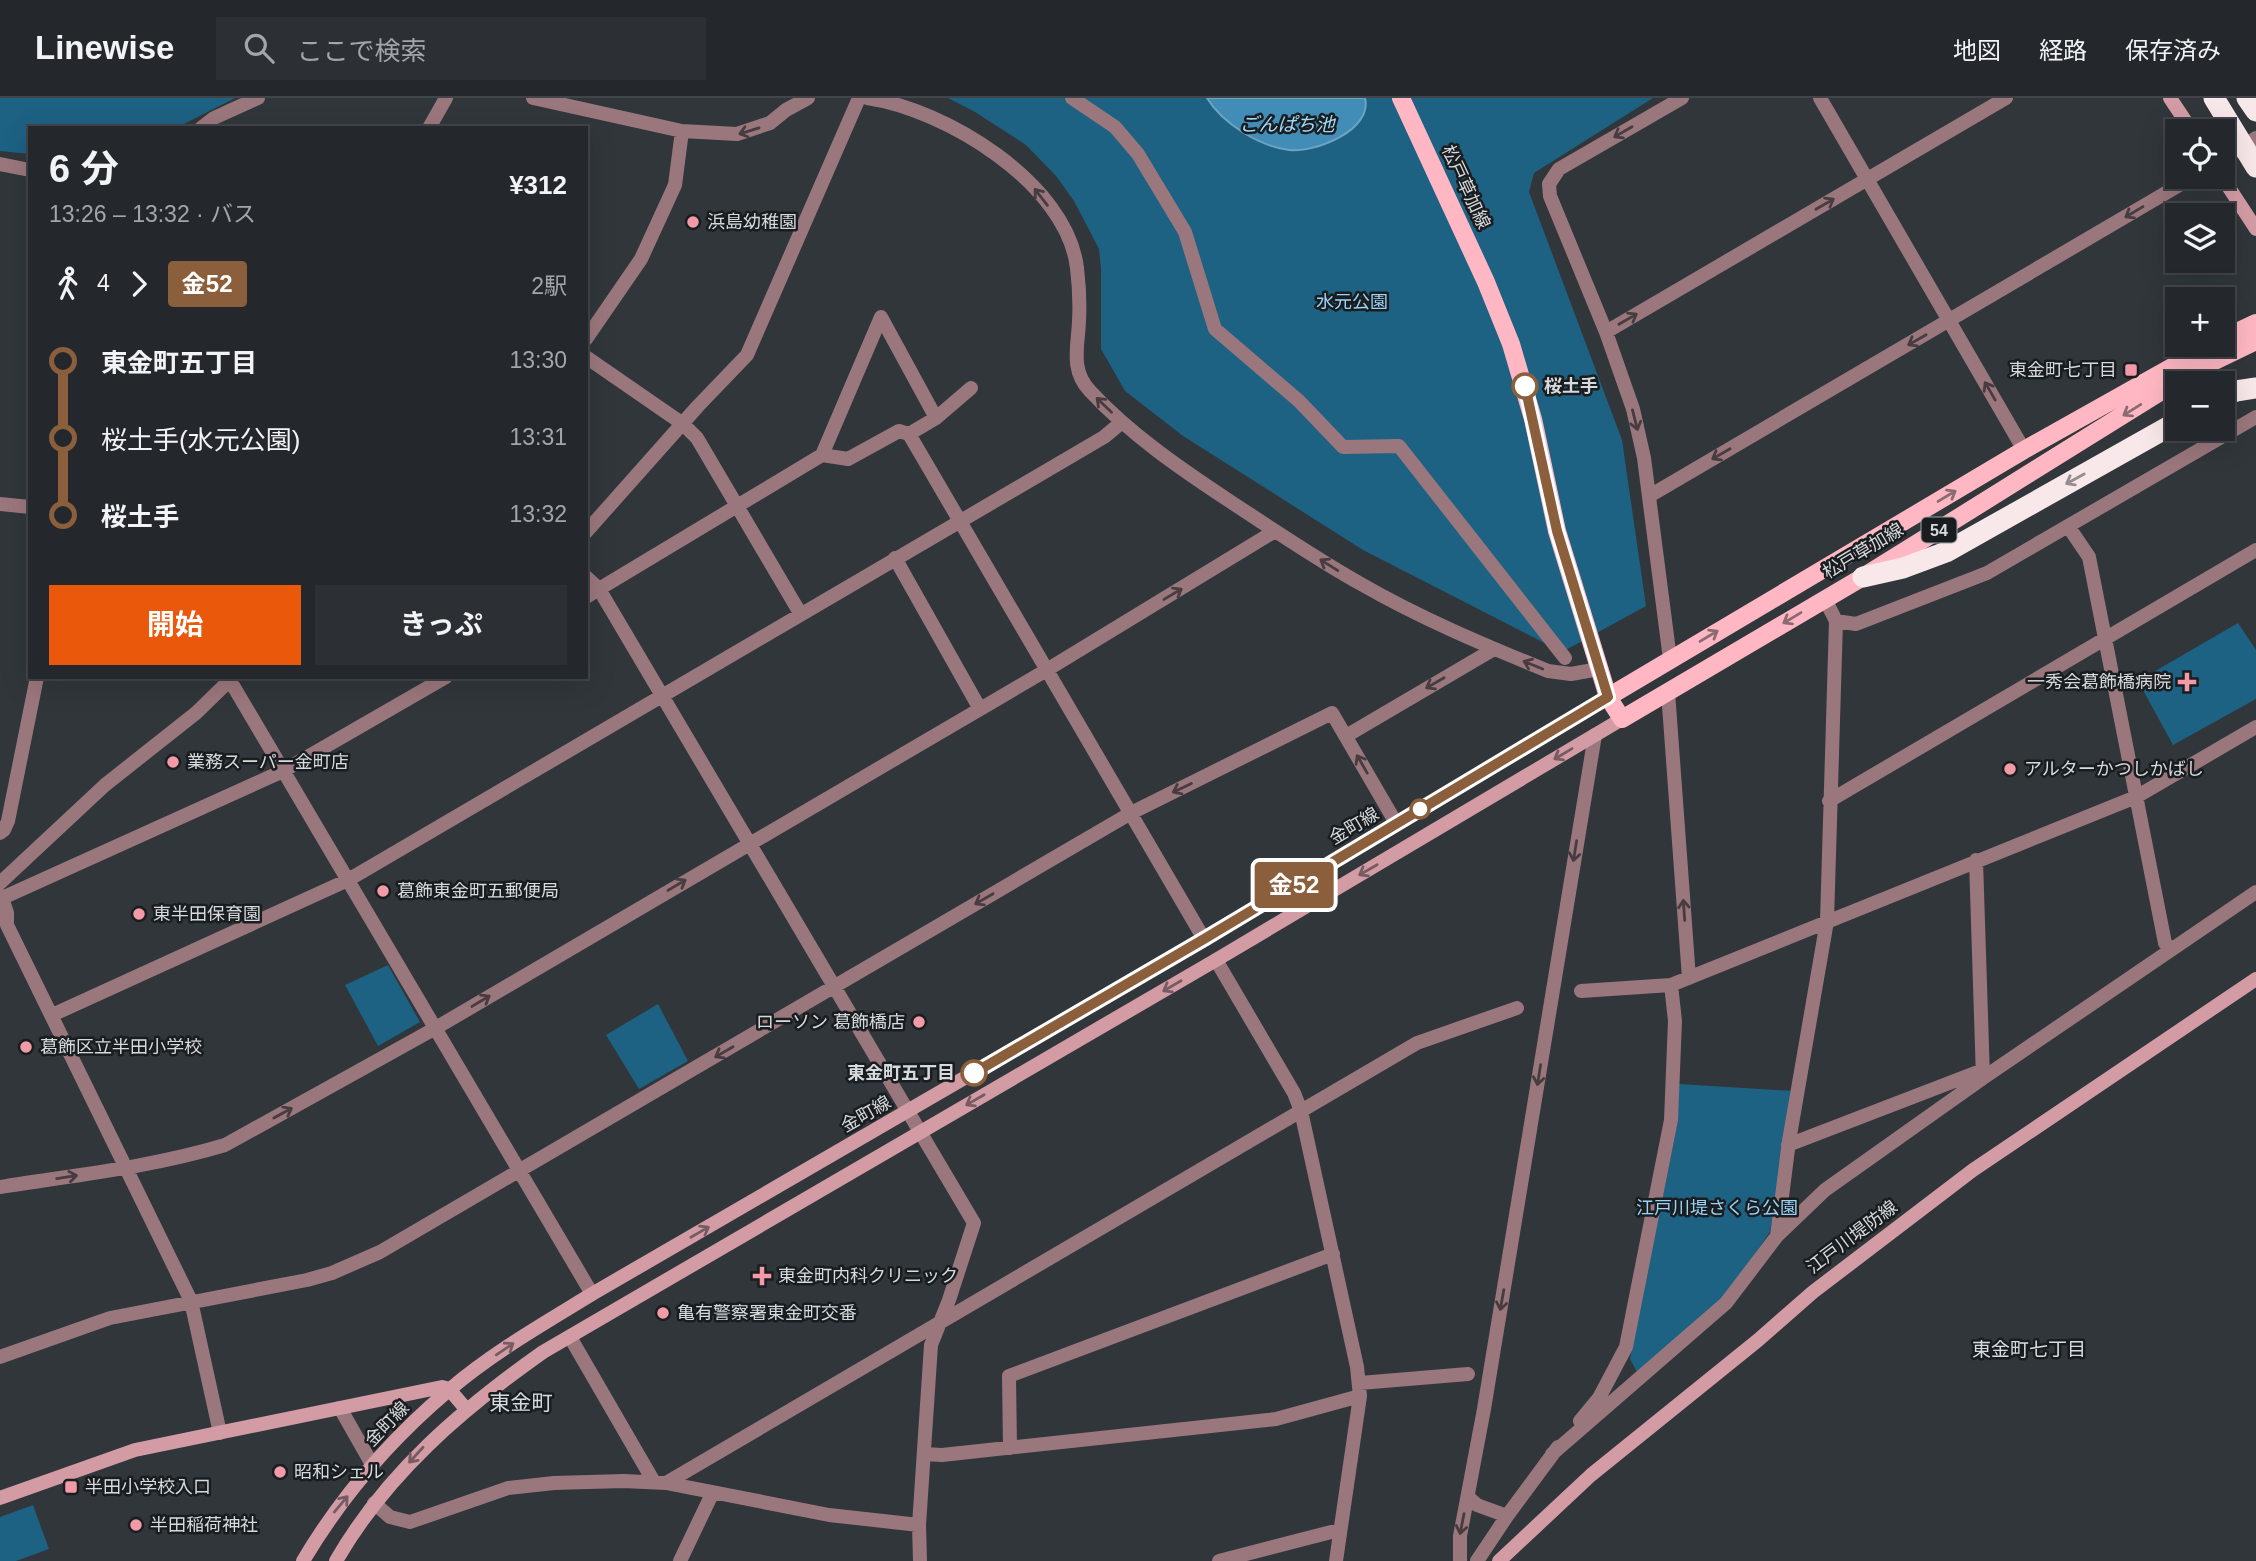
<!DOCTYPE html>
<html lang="ja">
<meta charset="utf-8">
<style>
:root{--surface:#24282c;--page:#2c3034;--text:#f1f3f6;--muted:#a3a6a9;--line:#414448;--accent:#ea580c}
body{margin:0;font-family:Arial,"Noto Sans JP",sans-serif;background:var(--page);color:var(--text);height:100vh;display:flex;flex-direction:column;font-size:26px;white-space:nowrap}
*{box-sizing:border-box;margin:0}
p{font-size:23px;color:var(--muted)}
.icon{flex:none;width:38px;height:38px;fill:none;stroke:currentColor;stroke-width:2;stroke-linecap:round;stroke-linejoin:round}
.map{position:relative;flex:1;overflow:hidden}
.panel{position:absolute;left:28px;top:28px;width:560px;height:553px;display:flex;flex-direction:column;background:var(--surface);border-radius:0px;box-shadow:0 7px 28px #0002,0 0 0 2px var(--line)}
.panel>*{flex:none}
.badge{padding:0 14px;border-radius:5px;font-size:24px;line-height:46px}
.fabs{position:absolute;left:2165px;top:21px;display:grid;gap:14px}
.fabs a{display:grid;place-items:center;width:70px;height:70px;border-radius:0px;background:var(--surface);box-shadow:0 7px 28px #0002,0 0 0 2px var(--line);font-size:35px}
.map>.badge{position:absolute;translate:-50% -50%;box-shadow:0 0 0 4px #fff}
.legs{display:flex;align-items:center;gap:10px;height:77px;padding:0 21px;font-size:23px}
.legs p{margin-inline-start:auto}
.headline{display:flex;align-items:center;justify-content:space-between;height:119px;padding:0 21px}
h1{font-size:38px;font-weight:700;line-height:52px}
.cta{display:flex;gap:14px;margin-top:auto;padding:14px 21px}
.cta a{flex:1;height:80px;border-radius:0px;background:var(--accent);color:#fff;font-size:28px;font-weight:700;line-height:80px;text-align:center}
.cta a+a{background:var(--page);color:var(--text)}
ul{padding:0 21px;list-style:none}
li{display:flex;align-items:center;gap:24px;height:77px;font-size:26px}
li i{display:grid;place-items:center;width:10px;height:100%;margin:0 9px;background:currentColor}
li i::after{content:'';width:18px;height:18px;margin:-9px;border:5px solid;border-radius:50%;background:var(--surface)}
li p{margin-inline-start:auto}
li:first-child i{background:linear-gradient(#0000 50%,currentColor 0)}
li:last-child i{background:linear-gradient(currentColor 50%,#0000 0)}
header{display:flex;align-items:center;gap:42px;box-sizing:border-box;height:98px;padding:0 35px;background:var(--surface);border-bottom:2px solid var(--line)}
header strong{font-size:33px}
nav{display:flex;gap:38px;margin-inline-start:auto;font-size:24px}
.search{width:490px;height:63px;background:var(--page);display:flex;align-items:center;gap:18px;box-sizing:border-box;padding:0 24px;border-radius:0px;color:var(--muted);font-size:26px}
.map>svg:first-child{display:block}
.green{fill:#1d6183}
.water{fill:#418db7;stroke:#6ea4c2;stroke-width:2}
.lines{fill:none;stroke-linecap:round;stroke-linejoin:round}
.street{stroke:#9a777c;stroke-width:14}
.secondary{stroke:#d39ca4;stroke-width:14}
.primary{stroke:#ffb8c3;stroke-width:18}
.highway{stroke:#f9e8ea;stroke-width:21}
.highway-bridge{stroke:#f9e8ea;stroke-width:21}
.oneway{stroke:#473c40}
.oneway2{stroke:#8c6a71}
.oneway3{stroke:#958d8f}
.oneway4{stroke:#765c62}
.line-1-casing{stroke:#fff;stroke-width:16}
.line-1{stroke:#8b5e3c;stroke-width:10}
.poi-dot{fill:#f39aa8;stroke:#1a1d1f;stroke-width:2.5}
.stop-1-dot{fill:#fff;stroke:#8b5e3c;stroke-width:3.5}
.labels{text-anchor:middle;stroke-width:5;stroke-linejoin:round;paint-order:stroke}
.shield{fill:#1a1d1f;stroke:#9ea1a4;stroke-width:2}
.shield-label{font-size:16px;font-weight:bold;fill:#d7dadd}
.street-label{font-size:18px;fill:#d7dadd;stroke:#1a1d1f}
.poi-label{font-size:18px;fill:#d7dadd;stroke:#1a1d1f;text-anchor:start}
.park-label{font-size:18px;fill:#9ad3f6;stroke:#1a1d1f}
.stop-label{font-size:18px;font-weight:bold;fill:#d7dadd;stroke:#1a1d1f;text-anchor:start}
.water-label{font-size:19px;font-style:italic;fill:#a0dafd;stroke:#1a1d1f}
.neighbourhood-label{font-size:19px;fill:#d5dce1;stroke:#1a1d1f}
.quarter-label{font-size:21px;fill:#d5dce1;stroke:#1a1d1f}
</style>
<header>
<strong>Linewise</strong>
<div class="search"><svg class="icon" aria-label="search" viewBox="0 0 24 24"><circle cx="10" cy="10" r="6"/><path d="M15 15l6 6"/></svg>ここで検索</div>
<nav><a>地図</a><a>経路</a><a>保存済み</a></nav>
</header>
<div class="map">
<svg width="2256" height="1463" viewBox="0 0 2256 1463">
<rect width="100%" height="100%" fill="#30363a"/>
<path class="green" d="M 0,0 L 235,0 L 176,30 L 30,30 L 30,56 L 0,53 Z
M 948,0 L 1653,0 L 1534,75 L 1529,94 L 1622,342 L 1646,508 L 1562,554 L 1363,452 L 1183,338 L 1125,293 L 1101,251 L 1101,171 L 1099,151 L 1074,103 L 1056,78 L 1026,47 L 975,14 Z
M 2238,525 L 2256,552 L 2256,601 L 2173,647 L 2138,583 Z
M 388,867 L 420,924 L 378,948 L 345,887 Z
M 658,906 L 688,963 L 639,991 L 606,937 Z
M 1679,986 L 1793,993 L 1770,1134 L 1726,1197 L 1637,1274 L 1630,1261 L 1677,1027 Z
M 33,1407 L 49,1451 L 16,1463 L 0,1463 L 0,1419 Z"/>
<path class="water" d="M 1207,0 L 1365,0 C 1373,32 1315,55 1289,52 C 1259,48 1223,26 1207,0 Z"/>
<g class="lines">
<path class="street" d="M 533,0 L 682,33 L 737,36 L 770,25 L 786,12 L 808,0
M 867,0 C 945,11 1067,85 1077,170 C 1079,187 1080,206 1079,223 C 1078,249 1070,272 1090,293 C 1131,337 1181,371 1231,404 C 1274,432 1316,461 1361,486 C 1420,520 1484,547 1548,573 L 1571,576 L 1599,571
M 1072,0 L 1115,29 L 1138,56 L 1185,134 L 1215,231 L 1299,303 L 1343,349 L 1399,348 L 1565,560
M 1682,0 L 1559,71 L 1549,86 L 1550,98 L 1606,234 L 2006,0
M 1820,0 L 2024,352
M 201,30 L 214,20 L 258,0
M 429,30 L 446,0
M 2222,61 L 2256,40
M 0,66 L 30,72
M 1606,234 L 1633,311 L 1644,360 L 1670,561
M 586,241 L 641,161 L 675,87 L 682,33
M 586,259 L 683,326 L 697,340 L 800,515
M 909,336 L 1204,841
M 822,357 L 848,361 L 899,333 L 909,336 L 936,320 L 971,290
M 1651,397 L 2193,79
M 0,406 L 30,409
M 2068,428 L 2089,459 L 2165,845 L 2170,851
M 586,434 L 698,308 L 747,257 L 859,0
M 895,460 L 980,611
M 586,479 L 599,491 L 822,357 L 881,219 L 936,320
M 586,499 L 599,491 L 974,1125 L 949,1202 L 931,1247 L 919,1427 L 920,1463
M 1836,523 L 1856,526 L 1987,475 L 2256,319
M 228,579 L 592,1196
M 1668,594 L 1689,880
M 1346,638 L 1494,551
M 1829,703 L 2256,452
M 0,735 L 4,732 L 8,723 L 37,579
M 0,785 L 105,687 L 196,615 L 233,579
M 0,797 L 2,800 L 283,673 L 446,579
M 2,800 L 7,815 L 7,827 L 191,1203 L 220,1335
M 1216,862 L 1294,995 L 1301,1013 L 1357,1269 L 1360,1298 L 1336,1463
M 1581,893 L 1671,887 L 2136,699 L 2256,629
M 52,917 L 348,782 L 1104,339 L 1122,324
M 1983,980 L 2256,794
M 1788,1047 L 1983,972
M 0,1089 C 75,1077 152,1069 225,1047 L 434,931 L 1045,573 L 1275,433
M 1777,1138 L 1789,1043 L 1827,823 L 1836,523 L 1825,501
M 570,1239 L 654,1384
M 0,1259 L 110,1220 L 307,1182 L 332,1175 L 380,1154 L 1131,715 L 1332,615 L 1396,725
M 1360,1285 L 1468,1276
M 340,1310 L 373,1368
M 1580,1323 L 1599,1300 L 1626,1249 L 1671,1022 L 1675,923 L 1671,887
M 1010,1350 L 1009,1278 L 1333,1156
M 924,1356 L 942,1357 L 1276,1321 L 1360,1298
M 1552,1356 L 1726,1205 L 1777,1138 L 1825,1092 L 1983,980 L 1976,762
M 666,1385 L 1417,945 L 1517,910
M 1468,1399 L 1477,1407 L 1507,1418
M 374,1405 L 390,1419 L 410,1424 L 508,1390 L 554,1385 L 624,1383 L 666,1385 L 829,1417 L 919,1427
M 680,1463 L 712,1396
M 1219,1463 L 1339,1432
M 1460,1463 L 1460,1438 L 1484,1311 L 1595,637
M 1477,1463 L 1507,1418 L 1558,1349"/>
<path class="secondary" d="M 2170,0 L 2192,33
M 2222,79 L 2256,131
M 0,1400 L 135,1352 L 442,1289 L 449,1291 L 466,1311
M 303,1463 C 341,1399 392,1340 449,1292 C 492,1255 543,1226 592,1196 L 1204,841 L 1608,599
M 336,1463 C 386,1376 461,1312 543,1254 L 1216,862 L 1622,621
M 1499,1463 L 1591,1377 L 1757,1243 L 1813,1194 L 1973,1072 L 2256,881"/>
<path class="primary" d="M 1401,0 L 1486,184 L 1511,246 L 1533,321 L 1557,433 L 1601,576 L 1608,599 L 1622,621 L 1863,479 L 2192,274 L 2256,243
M 2222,241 L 2256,225
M 1608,599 L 2024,352 L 2211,247"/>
<path class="highway" d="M 2247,0 L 2256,13
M 2222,299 L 2236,293 L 2256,290
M 1863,479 L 1903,470 L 1946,454 L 2177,324"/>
<path class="highway-bridge" d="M 2214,0 L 2256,69"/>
</g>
<defs><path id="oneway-shaft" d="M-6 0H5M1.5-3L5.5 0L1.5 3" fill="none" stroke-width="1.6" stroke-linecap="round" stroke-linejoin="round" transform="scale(1.75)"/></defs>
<g class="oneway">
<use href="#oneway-shaft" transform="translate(749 33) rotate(163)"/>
<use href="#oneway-shaft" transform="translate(1623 34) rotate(150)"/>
<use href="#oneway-shaft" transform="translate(1041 99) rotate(-128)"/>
<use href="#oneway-shaft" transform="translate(1825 106) rotate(-30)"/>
<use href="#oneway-shaft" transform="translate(2134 114) rotate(149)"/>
<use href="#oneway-shaft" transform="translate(1628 221) rotate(-30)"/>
<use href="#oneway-shaft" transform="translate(1917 242) rotate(150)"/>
<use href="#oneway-shaft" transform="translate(1990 293) rotate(-120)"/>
<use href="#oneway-shaft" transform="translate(1104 307) rotate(-136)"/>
<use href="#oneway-shaft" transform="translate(1635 322) rotate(76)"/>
<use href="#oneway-shaft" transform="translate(1721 356) rotate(150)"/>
<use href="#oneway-shaft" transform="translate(1329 467) rotate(-148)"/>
<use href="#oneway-shaft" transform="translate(1173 496) rotate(-31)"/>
<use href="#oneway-shaft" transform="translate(1533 567) rotate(-158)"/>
<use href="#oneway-shaft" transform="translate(1435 585) rotate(150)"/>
<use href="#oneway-shaft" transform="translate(1362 666) rotate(-120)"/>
<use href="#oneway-shaft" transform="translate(1182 690) rotate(154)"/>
<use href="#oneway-shaft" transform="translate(1575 753) rotate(99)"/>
<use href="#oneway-shaft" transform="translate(677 787) rotate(-31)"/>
<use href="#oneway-shaft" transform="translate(984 801) rotate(150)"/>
<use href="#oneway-shaft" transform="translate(1684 812) rotate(-94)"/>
<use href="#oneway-shaft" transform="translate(481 903) rotate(-31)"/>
<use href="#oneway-shaft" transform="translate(724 954) rotate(150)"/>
<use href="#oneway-shaft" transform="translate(1539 977) rotate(99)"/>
<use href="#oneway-shaft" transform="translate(283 1015) rotate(-29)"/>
<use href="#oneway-shaft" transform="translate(67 1079) rotate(-9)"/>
<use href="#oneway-shaft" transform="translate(1502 1202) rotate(100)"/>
<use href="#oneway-shaft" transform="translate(1462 1426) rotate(101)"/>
</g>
<g class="oneway2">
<use href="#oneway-shaft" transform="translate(2132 312) rotate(148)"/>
<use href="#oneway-shaft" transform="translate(1947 398) rotate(-31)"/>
<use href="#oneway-shaft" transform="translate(1792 520) rotate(149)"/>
<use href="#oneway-shaft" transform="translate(1709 538) rotate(-31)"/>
</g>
<use class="oneway3" href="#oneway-shaft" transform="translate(2075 381) rotate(151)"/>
<g class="oneway4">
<use href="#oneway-shaft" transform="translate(1563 656) rotate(149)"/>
<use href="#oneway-shaft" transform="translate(1368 772) rotate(150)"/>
<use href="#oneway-shaft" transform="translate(1172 888) rotate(150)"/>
<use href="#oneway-shaft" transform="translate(975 1002) rotate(150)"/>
<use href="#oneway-shaft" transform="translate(700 1134) rotate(-30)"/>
<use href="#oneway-shaft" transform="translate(505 1251) rotate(-34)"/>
<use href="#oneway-shaft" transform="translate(416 1357) rotate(132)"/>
<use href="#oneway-shaft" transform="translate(341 1406) rotate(-50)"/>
</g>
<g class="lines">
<g class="line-1-casing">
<path id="line-1" d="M 974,975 L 1204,841 L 1608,599 L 1557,433 L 1525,288"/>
</g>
<use href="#line-1" class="line-1"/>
</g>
<g class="poi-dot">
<circle cx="693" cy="124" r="7"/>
<rect x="2124" y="265" width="14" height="14" rx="3.5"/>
<path d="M2183.5 573.5h7v7h7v7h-7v7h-7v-7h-7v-7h7z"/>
<circle cx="173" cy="664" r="7"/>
<circle cx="2010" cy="671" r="7"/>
<circle cx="383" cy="793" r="7"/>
<circle cx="139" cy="816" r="7"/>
<circle cx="919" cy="924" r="7"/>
<circle cx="26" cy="949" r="7"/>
<path d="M758.5 1167.5h7v7h7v7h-7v7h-7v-7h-7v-7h7z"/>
<circle cx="663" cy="1215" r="7"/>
<circle cx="280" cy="1374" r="7"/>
<rect x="64" y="1382" width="14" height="14" rx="3.5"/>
<circle cx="136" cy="1427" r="7"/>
</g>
<g class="stop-1-dot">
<circle cx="1525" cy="288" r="12"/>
<circle cx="1420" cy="711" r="9"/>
<circle cx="974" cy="975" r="12"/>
</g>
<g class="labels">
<rect class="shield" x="1921.5" y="419.5" width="35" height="25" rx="5"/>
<g class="shield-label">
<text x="1939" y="438">54</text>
</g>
<g class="street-label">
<text transform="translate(1466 89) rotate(65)" y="6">松戸草加線</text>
<text transform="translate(1863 453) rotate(-31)" y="6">松戸草加線</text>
<text transform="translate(1354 728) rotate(-31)" y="6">金町線</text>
<text transform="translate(866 1016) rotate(-30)" y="6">金町線</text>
<text transform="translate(1852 1139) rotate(-37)" y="6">江戸川堤防線</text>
<text transform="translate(387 1326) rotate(-46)" y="6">金町線</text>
</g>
<g class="poi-label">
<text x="707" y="130">浜島幼稚園</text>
<text x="2117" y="278" text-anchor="end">東金町七丁目</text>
<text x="2171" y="590" text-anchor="end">一秀会葛飾橋病院</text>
<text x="187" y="670">業務スーパー金町店</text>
<text x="2024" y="677">アルターかつしかばし</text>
<text x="397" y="799">葛飾東金町五郵便局</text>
<text x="153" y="822">東半田保育園</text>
<text x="905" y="930" text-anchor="end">ローソン 葛飾橋店</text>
<text x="40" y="955">葛飾区立半田小学校</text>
<text x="778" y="1184">東金町内科クリニック</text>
<text x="677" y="1221">亀有警察署東金町交番</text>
<text x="294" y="1380">昭和シェル</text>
<text x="85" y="1395">半田小学校入口</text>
<text x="150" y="1433">半田稲荷神社</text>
</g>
<g class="park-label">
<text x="1352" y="210">水元公園</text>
<text x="1717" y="1116">江戸川堤さくら公園</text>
</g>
<g class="stop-label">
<text x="1544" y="294">桜土手</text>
<text x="955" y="981" text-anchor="end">東金町五丁目</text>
</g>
<g class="water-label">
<text x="1287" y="33">ごんぱち池</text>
</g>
<g class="neighbourhood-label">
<text x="2029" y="1258">東金町七丁目</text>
</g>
<g class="quarter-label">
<text x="521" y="1312">東金町</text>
</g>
</g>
</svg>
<div class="fabs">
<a><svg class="icon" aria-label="locate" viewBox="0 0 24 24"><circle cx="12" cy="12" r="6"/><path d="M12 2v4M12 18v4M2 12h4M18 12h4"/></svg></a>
<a><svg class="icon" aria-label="layers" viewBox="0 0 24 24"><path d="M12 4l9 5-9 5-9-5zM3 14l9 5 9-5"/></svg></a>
<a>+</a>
<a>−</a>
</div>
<b class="badge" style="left:1294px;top:787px;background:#8b5e3c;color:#fff">金52</b>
<section class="panel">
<div class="headline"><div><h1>6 分</h1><p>13:26 – 13:32 · バス</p></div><b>¥312</b></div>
<div class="legs"><svg class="icon" aria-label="walk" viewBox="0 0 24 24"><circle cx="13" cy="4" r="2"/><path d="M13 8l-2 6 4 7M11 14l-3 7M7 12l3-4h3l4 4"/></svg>4<svg class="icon" aria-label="forward" viewBox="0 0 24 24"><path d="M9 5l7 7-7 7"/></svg><b class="badge" style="background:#8b5e3c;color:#fff">金52</b><p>2駅</p></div>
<ul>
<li><i style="color:#8b5e3c"></i><b>東金町五丁目</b><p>13:30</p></li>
<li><i style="color:#8b5e3c"></i><span>桜土手(水元公園)</span><p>13:31</p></li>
<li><i style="color:#8b5e3c"></i><b>桜土手</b><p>13:32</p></li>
</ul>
<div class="cta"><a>開始</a><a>きっぷ</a></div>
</section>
</div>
